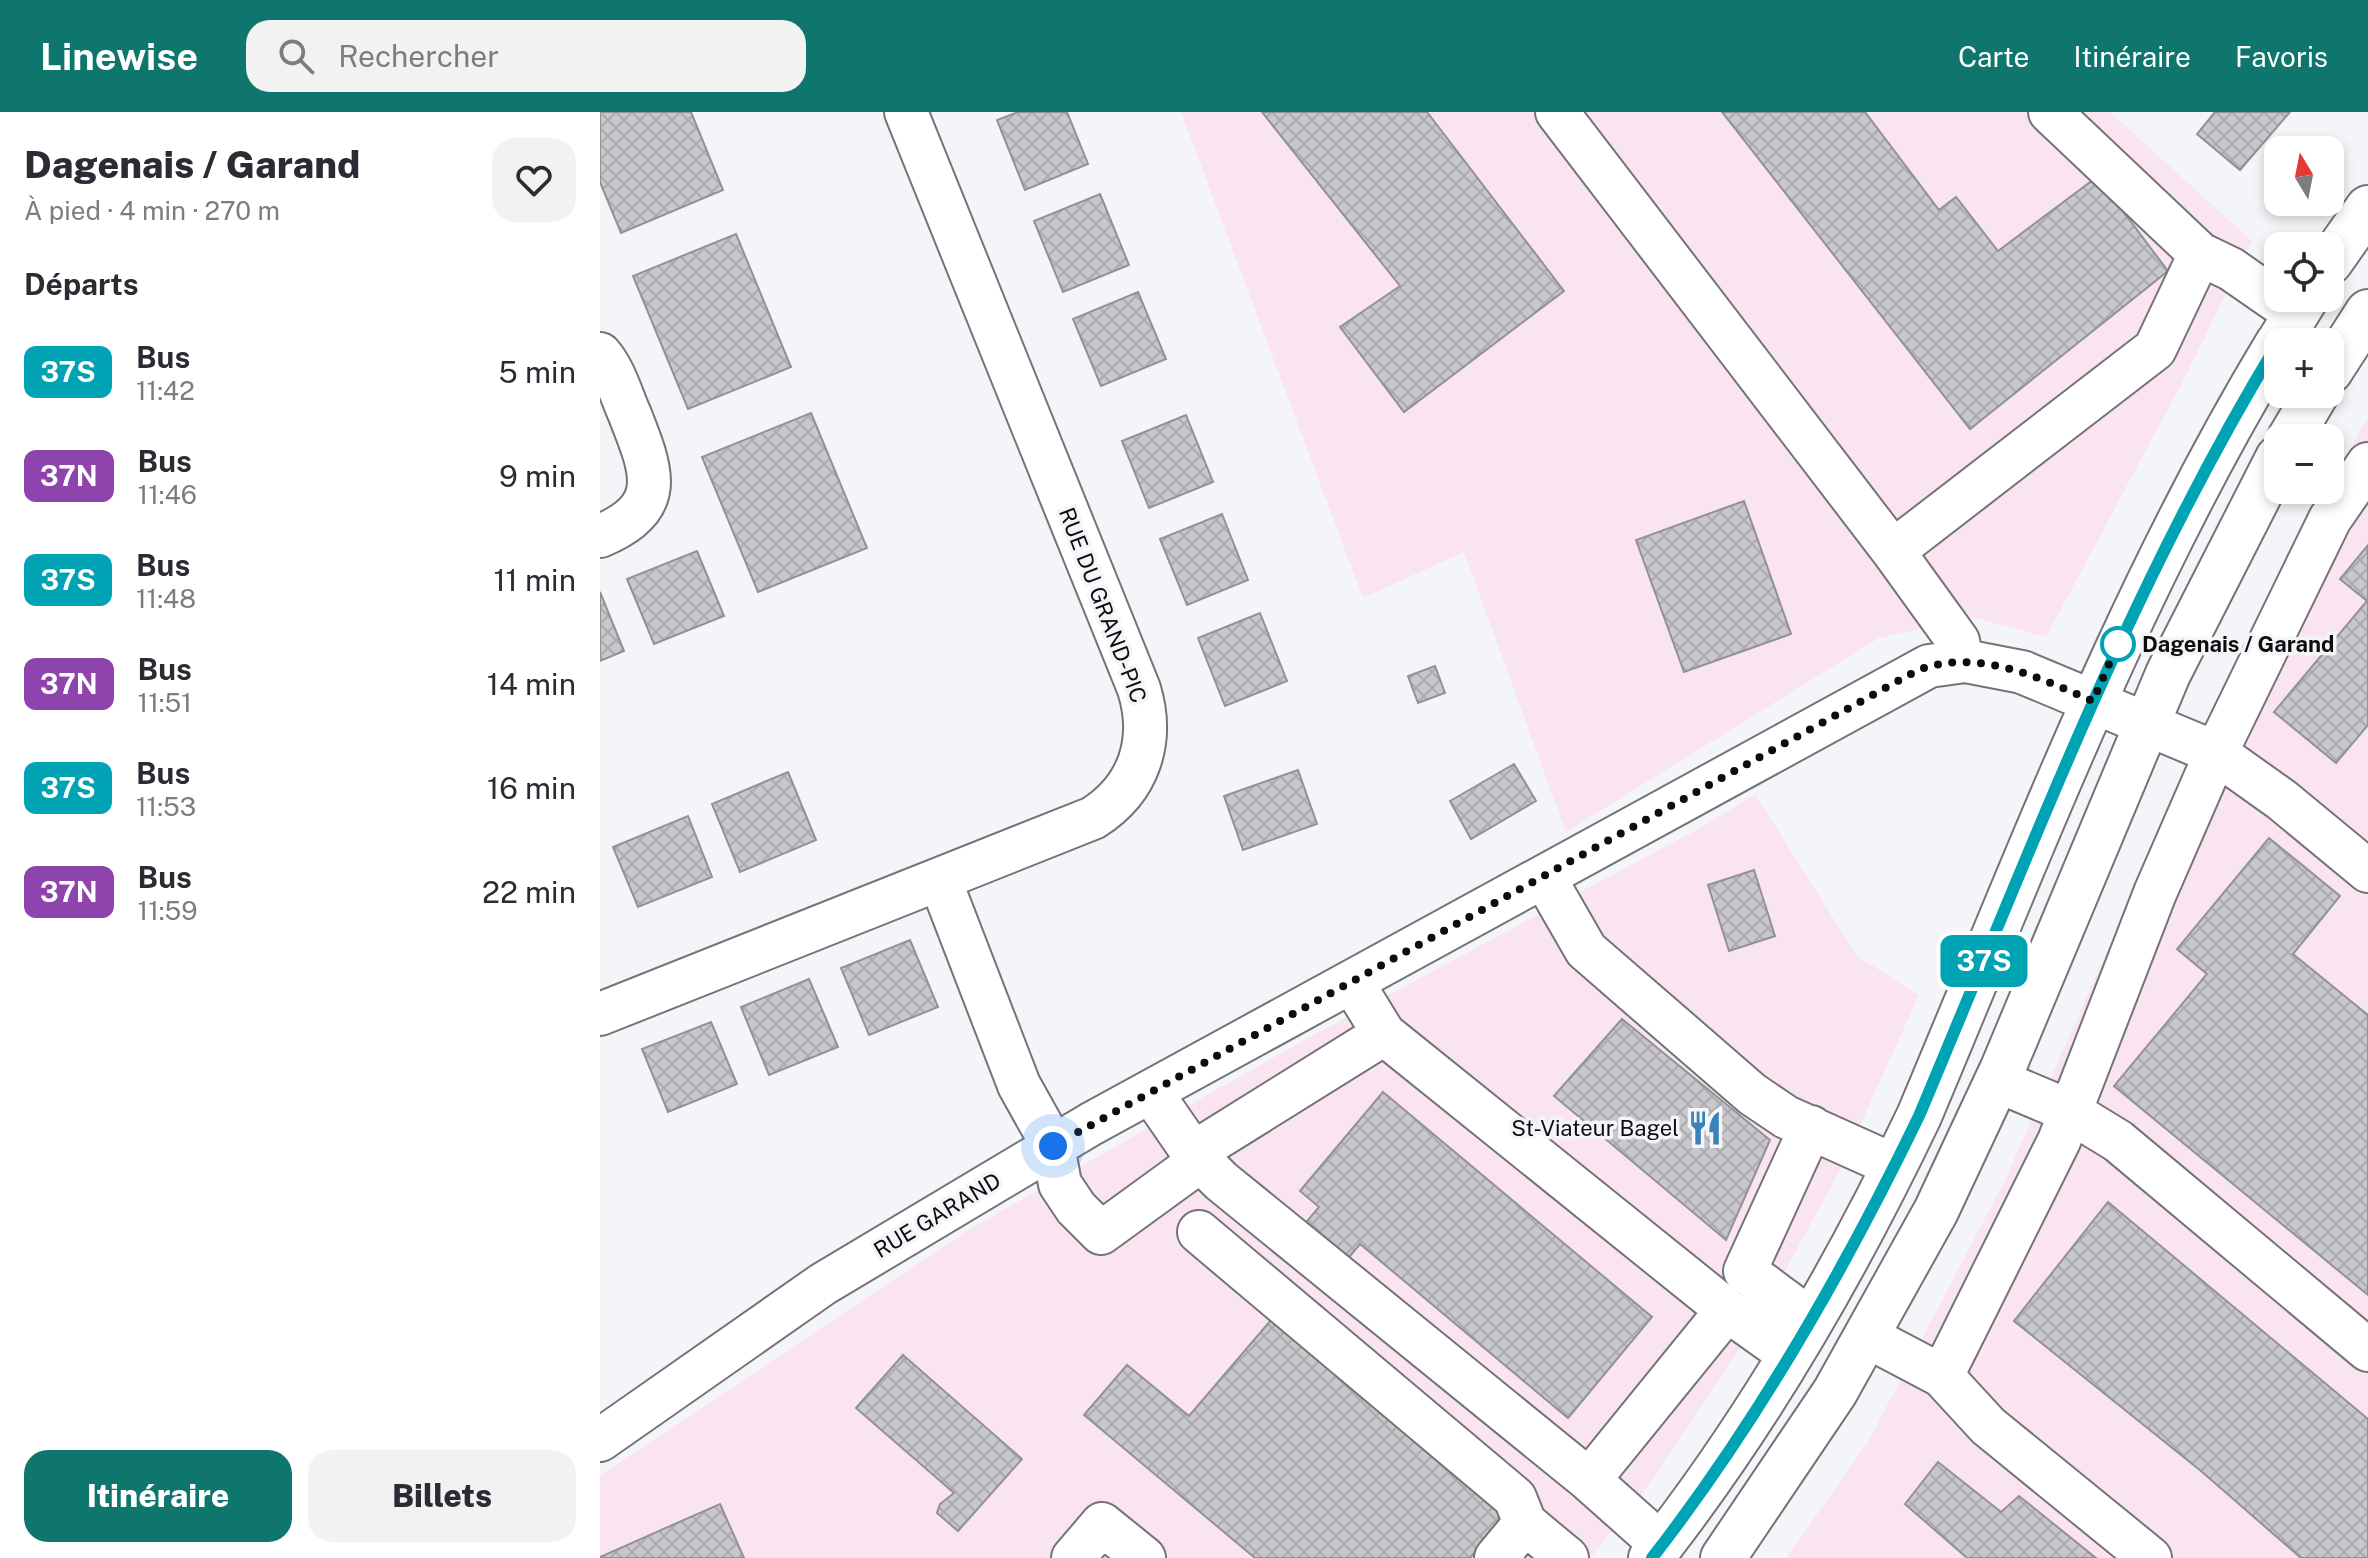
<!DOCTYPE html>
<html lang="fr">
<meta charset="utf-8">
<style>
:root{--surface:#fff;--page:#f2f2f3;--text:#2b2b33;--muted:#7c7c81;--accent:#0f766e}
body{margin:0;font-family:"Public Sans",sans-serif;background:var(--page);color:var(--text);height:100vh;display:flex;flex-direction:column;font-size:30px;white-space:nowrap}
*{box-sizing:border-box;margin:0}
p{font-size:26px;color:var(--muted)}
.icon{flex:none;width:44px;height:44px;fill:none;stroke:currentColor;stroke-width:2;stroke-linecap:round;stroke-linejoin:round}
.map{position:relative;flex:1;overflow:hidden}
.sheet{display:flex;flex-direction:column;background:var(--surface);width:600px}
.sheet>*{flex:none}
.badge{padding:0 16px;border-radius:12px;font-size:28px;line-height:52px}
.needle{width:52px;rotate:350deg}
.tools{position:absolute;left:1664px;top:24px;display:grid;gap:16px}
.tools a{display:grid;place-items:center;width:80px;height:80px;border-radius:16px;background:var(--surface);box-shadow:0 4px 12px #0003;font-size:40px}
.you{position:absolute;width:40px;height:40px;margin:-20px;border:6px solid #fff;border-radius:50%;background:#1a73e8;box-shadow:0 0 0 12px #1a73e833}
.map>.badge{position:absolute;translate:-50% -50%;box-shadow:0 0 0 4px #fff}
h2{padding:0 24px;font-size:30px;line-height:72px}
.round{display:grid;place-items:center;flex:none;width:84px;height:84px;border-radius:24px;background:var(--page)}
.head{display:flex;align-items:center;justify-content:space-between;height:136px;padding:0 24px}
h1{font-size:38px;font-weight:800;line-height:60px}
.action{display:flex;gap:16px;margin-top:auto;padding:16px 24px}
.action a{flex:1;height:92px;border-radius:24px;background:var(--accent);color:#fff;font-size:32px;font-weight:800;line-height:92px;text-align:center}
.action a+a{background:var(--page);color:var(--text)}
ul{padding:0;list-style:none}
li{display:flex;align-items:center;gap:24px;height:104px;padding:0 24px}
li div{flex:1}
li b{display:block;font-size:30px}
li em{font-style:normal}
li .badge{min-width:88px;font-weight:700;text-align:center}
header{display:flex;align-items:center;gap:48px;box-sizing:border-box;height:112px;padding:0 40px;background:var(--accent);color:#fff}
header strong{font-size:38px}
nav{display:flex;gap:44px;margin-inline-start:auto;font-size:28px}
.search{width:560px;height:72px;background:var(--page);display:flex;align-items:center;gap:20px;box-sizing:border-box;padding:0 28px;border-radius:24px;color:var(--muted);font-size:30px}
main{display:flex;flex:1;min-height:0}
.map>svg:first-child{display:block}
.industrial{fill:#fae4f1}
.building{fill:url(#building-cross-hatch);stroke:#929296;stroke-width:2}
.lines{fill:none;stroke-linecap:round;stroke-linejoin:round}
.minor-casing{stroke:#747478;stroke-width:46}
.major-casing{stroke:#747478;stroke-width:48}
.minor{stroke:#fff;stroke-width:42}
.major{stroke:#fff;stroke-width:44}
.line-casing{stroke:#fff;stroke-width:18}
.line{stroke:#00a3b4;stroke-width:12}
.walk{stroke:#0d0d0e;stroke-width:8;stroke-dasharray:0 14.4}
.stop-dot{fill:#fff;stroke:#00a3b4;stroke-width:4}
.labels{text-anchor:middle;stroke-width:7;stroke-linejoin:round;paint-order:stroke}
.street-label{font-size:22px;fill:#0d0d0e;stroke:#f4f5f9}
.stop-label{font-size:22px;font-weight:bold;fill:#0d0d0e;stroke:#f4f5f9;text-anchor:start}
.poi-label{font-size:22px;fill:#0d0d0e;stroke:#f4f5f9;text-anchor:end}
</style>
<header>
<strong>Linewise</strong>
<div class="search"><svg class="icon" aria-label="search" viewBox="0 0 24 24"><circle cx="10" cy="10" r="6"/><path d="M15 15l6 6"/></svg>Rechercher</div>
<nav><a>Carte</a><a>Itinéraire</a><a>Favoris</a></nav>
</header>
<main>
<section class="sheet">
<div class="head"><div><h1>Dagenais / Garand</h1><p>À pied · 4 min · 270 m</p></div><a class="round"><svg class="icon" aria-label="heart" viewBox="0 0 24 24"><path d="M12 20l-8-8c-3-5 5-10 8-4 3-6 11-1 8 4z"/></svg></a></div>
<h2>Départs</h2>
<ul>
<li><span class="badge" style="background:#00a3b4;color:#fff">37S</span><div><b>Bus</b><p>11:42</p></div><em>5 min</em></li>
<li><span class="badge" style="background:#8e44ad;color:#fff">37N</span><div><b>Bus</b><p>11:46</p></div><em>9 min</em></li>
<li><span class="badge" style="background:#00a3b4;color:#fff">37S</span><div><b>Bus</b><p>11:48</p></div><em>11 min</em></li>
<li><span class="badge" style="background:#8e44ad;color:#fff">37N</span><div><b>Bus</b><p>11:51</p></div><em>14 min</em></li>
<li><span class="badge" style="background:#00a3b4;color:#fff">37S</span><div><b>Bus</b><p>11:53</p></div><em>16 min</em></li>
<li><span class="badge" style="background:#8e44ad;color:#fff">37N</span><div><b>Bus</b><p>11:59</p></div><em>22 min</em></li>
</ul>
<div class="action"><a>Itinéraire</a><a>Billets</a></div>
</section>
<div class="map">
<svg width="1768" height="1446" viewBox="0 0 1768 1446">
<defs>
<pattern id="building-cross-hatch" width="8" height="8" patternUnits="userSpaceOnUse" patternTransform="scale(2)"><rect width="8" height="8" fill="#c8c8cc"/><path d="M0 0l8 8M0 8l8-8" fill="none" stroke="#ababae"/></pattern>
</defs>
<rect width="100%" height="100%" fill="#f4f5f9"/>
<path class="industrial" d="M 581,0 L 1510,0 L 1652,129 L 1582,271 L 1446,525 L 1372,505 L 1279,526 L 966,720 L 864,440 L 763,486 Z
M 1768,305 L 1768,1446 L 1186,1446 L 1268,1330 L 1405,1068 L 1660,497 Z
M 1155,682 L 1257,844 L 1319,883 L 1239,1060 L 1156,1212 L 1048,1374 L 990,1446 L 0,1446 L 0,1364 L 375,1114 L 710,925 L 1100,716 Z"/>
<path class="building" d="M 0,0 L 91,0 L 123,78 L 21,121 L 0,70 Z
M 418,0 L 467,0 L 488,52 L 425,78 L 397,8 Z
M 662,0 L 827,0 L 964,179 L 804,300 L 740,215 L 800,174 Z
M 1122,0 L 1265,0 L 1339,98 L 1356,85 L 1398,139 L 1497,65 L 1568,159 L 1370,317 Z
M 1615,0 L 1690,0 L 1640,58 L 1597,22 Z
M 500,82 L 529,153 L 463,180 L 434,109 Z
M 136,122 L 191,255 L 88,297 L 33,164 Z
M 538,180 L 566,247 L 501,274 L 473,207 Z
M 211,301 L 267,436 L 158,480 L 102,345 Z
M 586,303 L 613,370 L 549,396 L 522,329 Z
M 1144,389 L 1191,522 L 1084,560 L 1036,428 Z
M 622,402 L 648,468 L 587,493 L 560,427 Z
M 1768,433 L 1768,613 L 1736,651 L 1674,600 L 1767,489 L 1740,467 Z
M 97,439 L 124,504 L 54,532 L 27,467 Z
M 0,480 L 24,539 L 0,549 Z
M 660,501 L 687,569 L 625,594 L 598,526 Z
M 835,554 L 845,581 L 818,591 L 808,564 Z
M 914,652 L 936,689 L 871,727 L 850,689 Z
M 698,658 L 717,712 L 643,738 L 624,684 Z
M 188,660 L 216,728 L 140,760 L 112,692 Z
M 88,704 L 112,765 L 38,795 L 13,735 Z
M 1669,726 L 1740,784 L 1693,842 L 1768,903 L 1768,1183 L 1514,974 L 1607,862 L 1577,837 Z
M 1154,758 L 1175,824 L 1129,839 L 1108,773 Z
M 310,828 L 338,895 L 269,923 L 241,856 Z
M 209,867 L 238,935 L 169,963 L 141,895 Z
M 1022,907 L 1170,1028 L 1126,1128 L 954,984 Z
M 111,910 L 137,972 L 68,1000 L 42,937 Z
M 783,980 L 1052,1205 L 968,1306 L 760,1132 L 745,1150 L 702,1115 L 719,1095 L 700,1079 Z
M 1508,1090 L 1768,1307 L 1768,1446 L 1701,1446 L 1601,1359 L 1414,1209 Z
M 677,1201 L 911,1397 L 870,1446 L 655,1446 L 484,1303 L 527,1253 L 589,1304 Z
M 303,1243 L 422,1347 L 358,1419 L 337,1401 L 340,1392 L 354,1381 L 256,1296 Z
M 1338,1350 L 1401,1400 L 1419,1384 L 1496,1446 L 1367,1446 L 1305,1392 Z
M 120,1392 L 144,1446 L 0,1446 L 0,1445 Z"/>
<g class="lines">
<g class="minor-casing">
<path id="minor" d="M 957,0 L 1293,439 L 1358,529 L 1362,549
M 1450,0 L 1600,142
M 0,242 C 15,259 21,283 30,303 C 52,359 68,396 0,424
M 1293,439 L 1555,237 L 1600,142 L 1631,157 L 1696,202
M 944,765 L 986,838 L 1152,982 L 1186,1005 L 1295,1054
M 340,768 L 419,973 L 453,1034 L 460,1072 L 476,1096 L 501,1121 L 600,1049
M 0,902 L 493,706 C 539,677 555,629 539,577 L 306,0
M 784,922 L 1127,1198
M 1398,969 L 1469,999 L 1518,1029 L 1768,1238
M 551,980 L 593,1041 L 621,1069 L 989,1368
M 1211,1015 L 1145,1159 L 1211,1208
M 593,1041 L 784,922 L 752,870
M 599,1120 L 915,1386 L 925,1411
M 1268,1225 L 1342,1264 L 1459,1029 L 1555,781 L 1616,641 L 1730,407 L 1768,352
M 1342,1264 L 1388,1314 L 1550,1446
M 0,1328 L 223,1172 L 491,1012 L 1329,554 L 1365,549 L 1422,560 L 1616,641 L 1682,688 L 1768,759
M 1062,1433 L 989,1368 L 1127,1198 L 1190,1243
M 473,1446 L 502,1412 L 544,1446
M 896,1446 L 925,1411 L 967,1446"/>
</g>
<g class="major-casing">
<path id="major" d="M 1730,150 L 1768,96
M 1679,230 L 1706,186
M 1730,259 L 1768,200
M 1690,326 L 1716,282
M 1051,1446 C 1158,1310 1245,1159 1319,1004 C 1430,741 1530,475 1678,231
M 1123,1446 L 1235,1280 L 1336,1099 L 1403,956 L 1568,562 L 1678,346"/>
</g>
<use href="#minor" class="minor"/>
<use href="#major" class="major"/>
</g>
<g class="lines">
<g class="line-casing">
<path id="line" d="M 1052,1446 C 1158,1310 1244,1159 1319,1004 C 1430,741 1529,475 1678,231"/>
</g>
<use href="#line" class="line"/>
<path class="walk" d="M 453,1034 L 1318,558 C 1379,536 1437,565 1493,589 L 1519,529 L 1518,532"/>
</g>
<defs>
<g id="restaurant-bare" transform="scale(2.76)"><path d="M-5-6h1v4h1v-4h1v4h1v-4h1v5L-1.5 .5V6h-2V.5L-5-1ZM5-6V6H3V1.5H1.5Q1.5-4 5-6Z" fill="#3883b7" stroke="#f4f5f9" stroke-width="2.5" paint-order="stroke"/></g>
</defs>
<g fill-rule="evenodd">
<use href="#restaurant-bare" x="1105" y="1016"/>
</g>
<circle class="stop-dot" cx="1518" cy="532" r="16"/>
<g class="labels">
<g class="street-label">
<text transform="translate(503 493) rotate(69)" y="8">RUE DU GRAND-PIC</text>
<text transform="translate(337 1103) rotate(-31)" y="8">RUE GARAND</text>
</g>
<g class="stop-label">
<text x="1542" y="540">Dagenais / Garand</text>
</g>
<g class="poi-label">
<text x="1079" y="1024">St-Viateur Bagel</text>
</g>
</g>
</svg>
<div class="tools">
<a><svg class="needle" viewBox="-14 -14 28 28"><path d="M0-13l5 13h-10z" fill="#e53935"/><path d="M0 13l5-13h-10z" fill="#7c7c81"/></svg></a>
<a><svg class="icon" aria-label="locate" viewBox="0 0 24 24"><circle cx="12" cy="12" r="6"/><path d="M12 2v4M12 18v4M2 12h4M18 12h4"/></svg></a>
<a>+</a>
<a>−</a>
</div>
<div class="you" style="left:453px;top:1034px"></div>
<b class="badge" style="left:1384px;top:849px;background:#00a3b4;color:#fff">37S</b>
</div>
</main>
